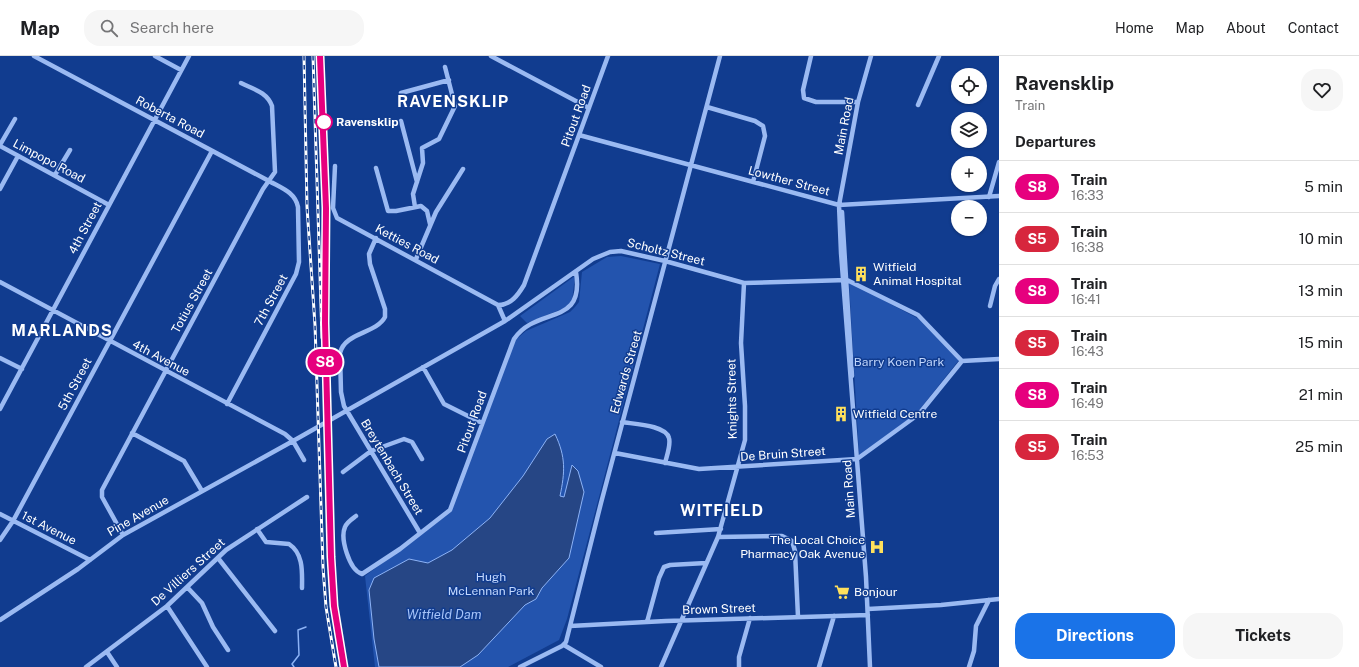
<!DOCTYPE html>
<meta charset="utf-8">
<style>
:root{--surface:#fff;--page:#f6f6f6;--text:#202124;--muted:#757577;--line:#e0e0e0;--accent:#1a73e8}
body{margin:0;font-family:"Public Sans",sans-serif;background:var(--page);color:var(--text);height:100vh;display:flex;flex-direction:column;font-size:15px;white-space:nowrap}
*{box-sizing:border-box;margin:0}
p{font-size:13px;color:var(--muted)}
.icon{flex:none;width:22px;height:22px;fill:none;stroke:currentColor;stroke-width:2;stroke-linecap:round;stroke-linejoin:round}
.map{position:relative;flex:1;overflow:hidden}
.panel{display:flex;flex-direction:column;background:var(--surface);width:360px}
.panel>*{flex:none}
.badge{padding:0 8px;border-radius:13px;font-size:14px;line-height:26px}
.tools{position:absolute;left:951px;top:12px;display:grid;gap:8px}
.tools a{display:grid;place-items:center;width:36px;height:36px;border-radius:50%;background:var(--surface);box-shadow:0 1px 3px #0004;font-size:20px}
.map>.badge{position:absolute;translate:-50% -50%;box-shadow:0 0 0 2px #fff}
h2{padding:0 16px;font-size:15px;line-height:36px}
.round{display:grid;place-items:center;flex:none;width:42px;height:42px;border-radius:16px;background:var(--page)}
.head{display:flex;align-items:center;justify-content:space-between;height:68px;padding:0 16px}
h1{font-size:19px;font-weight:700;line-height:30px}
.action{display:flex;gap:8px;margin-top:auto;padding:8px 16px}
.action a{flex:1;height:46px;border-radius:16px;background:var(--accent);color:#fff;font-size:16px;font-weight:700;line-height:46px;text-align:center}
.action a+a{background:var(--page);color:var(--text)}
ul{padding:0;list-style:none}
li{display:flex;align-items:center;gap:12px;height:52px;padding:0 16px;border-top:1px solid var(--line)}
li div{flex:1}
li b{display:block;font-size:15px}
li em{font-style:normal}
li .badge{min-width:44px;font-weight:700;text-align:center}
header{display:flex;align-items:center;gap:24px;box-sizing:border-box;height:56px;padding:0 20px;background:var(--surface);border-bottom:1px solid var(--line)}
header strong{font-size:19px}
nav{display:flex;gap:22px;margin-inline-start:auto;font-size:14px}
.search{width:280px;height:36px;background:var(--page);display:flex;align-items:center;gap:10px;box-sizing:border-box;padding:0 14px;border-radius:16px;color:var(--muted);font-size:15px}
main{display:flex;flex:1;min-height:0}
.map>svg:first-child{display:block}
.green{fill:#2354ae}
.water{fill:#264685;stroke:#8db3f6}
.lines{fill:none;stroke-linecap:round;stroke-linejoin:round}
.stream{stroke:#8db3f6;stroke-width:1.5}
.minor{stroke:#9bbaf2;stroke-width:4.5}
.rail-casing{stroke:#fff;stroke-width:3}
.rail{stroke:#113c8f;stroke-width:1.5;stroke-dasharray:4.5;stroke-linecap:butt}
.line-casing{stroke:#fff;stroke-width:9}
.line{stroke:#e6007e;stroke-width:6}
.stop-dot{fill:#fff;stroke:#e6007e;stroke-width:2}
.labels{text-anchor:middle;stroke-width:3;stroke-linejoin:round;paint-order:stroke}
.street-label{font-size:12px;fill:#fff;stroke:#113c8f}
.stop-label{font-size:12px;font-weight:bold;fill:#fff;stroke:#113c8f;text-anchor:start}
.poi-label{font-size:12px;fill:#fff;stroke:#113c8f;text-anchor:start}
.park-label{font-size:12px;fill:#c2d7fd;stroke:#113c8f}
.water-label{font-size:13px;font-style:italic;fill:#a7c4f9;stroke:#113c8f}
.district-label{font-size:16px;font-weight:bold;letter-spacing:1px;fill:#fff;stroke:#113c8f}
</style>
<header>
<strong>Map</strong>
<div class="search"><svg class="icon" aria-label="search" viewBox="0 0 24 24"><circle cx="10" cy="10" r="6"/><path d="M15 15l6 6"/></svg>Search here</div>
<nav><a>Home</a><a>Map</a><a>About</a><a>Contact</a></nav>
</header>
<main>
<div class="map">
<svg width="999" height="611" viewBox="0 0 999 611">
<rect width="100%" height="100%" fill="#113c8f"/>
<path class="green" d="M 621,200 L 660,208 L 567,563 L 559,584 L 508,611 L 375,611 L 365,520 L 451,456 L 513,286 L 526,275 L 570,256 L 575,251 L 579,246 L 582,216 L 607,201 Z
M 575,220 L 572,245 L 567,251 L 527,267 L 520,260 Z
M 849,226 L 919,263 L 959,304 L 916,358 L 859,399 Z"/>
<path class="water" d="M 555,378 C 566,401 565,416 560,440 L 564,441 L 572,409 L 578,415 L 584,436 L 569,502 L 542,532 L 536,543 L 525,549 L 478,599 L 460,611 L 379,611 L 374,583 L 369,534 L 374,522 L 409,503 L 428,507 L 452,494 L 490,462 L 523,420 L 547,383 Z"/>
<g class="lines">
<path class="stream" d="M 294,611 L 292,608 L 299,599 L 298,574 L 306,571"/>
<path class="minor" d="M 34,0 L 269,125 C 281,132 295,136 298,151 L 299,206 L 296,218 L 227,348
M 155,0 L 181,14
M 491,0 L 589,52
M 811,0 L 803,34 L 804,42 L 816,46 L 858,46
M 401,37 L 449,24
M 918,49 L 939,0
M 707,51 L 755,65 L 763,70 L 765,80 L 753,126
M 401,65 L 417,126
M 579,79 L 839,149 L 999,140
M 0,89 L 15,63
M 0,90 L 109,149
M 335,110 L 333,152 L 337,162 L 498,249 L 505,265
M 376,112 L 388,155 L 396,155 L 421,150 L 427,155 L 430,168
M 55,119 L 70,94
M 0,133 L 18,100
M 989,141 L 999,106
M 415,151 L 413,138 L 423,107 L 422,92 L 439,83 L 455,50 L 445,11
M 842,156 L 852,320
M 376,182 L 369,198 L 370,208 L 385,253 L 385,261 C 376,278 345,276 340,297 L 341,336 L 344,350 L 420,477
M 416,203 L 436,156 L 463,113
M 0,226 L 285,378 L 293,385 L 304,404
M 498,249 C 511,249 518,239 524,229 L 608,0
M 990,250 L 995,230 L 999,223
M 0,302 L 22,313
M 962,305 L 999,303
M 423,311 L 444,348 L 482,367
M 0,353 L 189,0
M 622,366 C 633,368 666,369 669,382 C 671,389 667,399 665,407
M 132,377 L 184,405 L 202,435
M 615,397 L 699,413 L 857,403 L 919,358 L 962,305
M 343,416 L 371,395 L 404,383 L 412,386 L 422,403
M 0,458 L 90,504
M 356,460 C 352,463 347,466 345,471 C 340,482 349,514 362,518 L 400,493 L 450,454 L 514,283 C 537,249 585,272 576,216
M 257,473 L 266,486 L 289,488 C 304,498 302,517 302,532
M 656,477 L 721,473
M 123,479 L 102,441 L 102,434 L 263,133 L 275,116 L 272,50 C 267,36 253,33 241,27
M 718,481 L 782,480 L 792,485 L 795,495 L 798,561
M 0,484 L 13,465 L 212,95
M 218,502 L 275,575
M 187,531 L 202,547 L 213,571 L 228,594
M 167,550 L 207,611
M 868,553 L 941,549 L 999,543
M 0,564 L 78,513 L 123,479 L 293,385 L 505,265 L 593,203 L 610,196 L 621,195 L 665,205 L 744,227 L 847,224 L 918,259 L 962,305
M 647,566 L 659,522 L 664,511 L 670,509 L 706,507
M 570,570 L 666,565 L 868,559
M 564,589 L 601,611
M 107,596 L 117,611
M 86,611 L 167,550 L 226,494 L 307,441
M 520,611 L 562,590 L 566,586 L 601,447 L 720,0
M 661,611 L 718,481 L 745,384 L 745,350 L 741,287 L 744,227
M 739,611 L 739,601 L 750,562
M 819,611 L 834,560
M 870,611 L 866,521 L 841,197 L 839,149 L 858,46 L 871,0
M 969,611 L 974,595 L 976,570 L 989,544"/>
<g class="rail-casing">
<path id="rail" d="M 304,0 L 307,151 L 315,269 L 323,511 L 326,551 L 336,611
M 313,0 L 322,282
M 320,0 L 327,176 L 325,228
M 325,276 L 331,510 L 334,550 L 344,611"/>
</g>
<use href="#rail" class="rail"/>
</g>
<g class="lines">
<g class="line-casing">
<path id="line" d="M 320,0 L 326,152 L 325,267 L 331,501 L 334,550 L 344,611"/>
</g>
<use href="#line" class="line"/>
</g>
<defs>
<g id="building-bare" transform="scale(1.2)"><path d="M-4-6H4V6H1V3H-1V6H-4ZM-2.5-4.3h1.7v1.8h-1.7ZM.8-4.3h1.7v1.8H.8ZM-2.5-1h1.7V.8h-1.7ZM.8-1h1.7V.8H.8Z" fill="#ffe05c" stroke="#113c8f" stroke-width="2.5" paint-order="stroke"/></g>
<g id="hospital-bare" transform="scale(1.2)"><path d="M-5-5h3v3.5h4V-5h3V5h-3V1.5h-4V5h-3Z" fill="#ffe05c" stroke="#113c8f" stroke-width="2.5" paint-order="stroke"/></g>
<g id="supermarket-bare" transform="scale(1.2)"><path d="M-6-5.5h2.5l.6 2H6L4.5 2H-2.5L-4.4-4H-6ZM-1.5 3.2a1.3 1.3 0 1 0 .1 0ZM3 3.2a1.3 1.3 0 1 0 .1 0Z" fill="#ffe05c" stroke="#113c8f" stroke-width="2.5" paint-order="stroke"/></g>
</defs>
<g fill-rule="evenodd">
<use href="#building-bare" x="861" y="218"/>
<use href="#building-bare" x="841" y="358"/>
<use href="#hospital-bare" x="877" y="491"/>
<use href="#supermarket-bare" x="842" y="536"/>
</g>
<circle class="stop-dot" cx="324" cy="66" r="8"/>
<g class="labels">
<g class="street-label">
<text transform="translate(576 60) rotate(-70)" y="4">Pitout Road</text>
<text transform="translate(170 61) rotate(28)" y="4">Roberta Road</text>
<text transform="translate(844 70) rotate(-79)" y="4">Main Road</text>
<text transform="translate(49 105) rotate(28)" y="4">Limpopo Road</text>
<text transform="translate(789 125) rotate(15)" y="4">Lowther Street</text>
<text transform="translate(85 172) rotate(-62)" y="4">4th Street</text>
<text transform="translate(407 188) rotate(28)" y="4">Ketties Road</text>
<text transform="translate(666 196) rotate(14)" y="4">Scholtz Street</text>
<text transform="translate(271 244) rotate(-62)" y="4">7th Street</text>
<text transform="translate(192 245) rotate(-61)" y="4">Totius Street</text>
<text transform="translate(161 302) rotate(28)" y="4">4th Avenue</text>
<text transform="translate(626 316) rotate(-74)" y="4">Edwards Street</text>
<text transform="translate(75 328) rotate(-62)" y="4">5th Street</text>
<text transform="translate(732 343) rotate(-91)" y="4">Knights Street</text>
<text transform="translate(472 366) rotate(-70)" y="4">Pitout Road</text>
<text transform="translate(783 398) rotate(-4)" y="4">De Bruin Street</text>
<text transform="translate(392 411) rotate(59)" y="4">Breytenbach Street</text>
<text transform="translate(849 433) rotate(-94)" y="4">Main Road</text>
<text transform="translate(138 460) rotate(-30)" y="4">Pine Avenue</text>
<text transform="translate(49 472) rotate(27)" y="4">1st Avenue</text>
<text transform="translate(188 516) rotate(-42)" y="4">De Villiers Street</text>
<text transform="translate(719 553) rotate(-2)" y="4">Brown Street</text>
</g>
<g class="stop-label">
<text x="336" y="70">Ravensklip</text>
</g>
<g class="poi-label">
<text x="873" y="215">Witfield<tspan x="873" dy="14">Animal Hospital</tspan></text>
<text x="853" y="362">Witfield Centre</text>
<text x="865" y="488" text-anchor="end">The Local Choice<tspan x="865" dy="14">Pharmacy Oak Avenue</tspan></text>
<text x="854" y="540">Bonjour</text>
</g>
<g class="park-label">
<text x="899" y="310">Barry Koen Park</text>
<text x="491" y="525">Hugh<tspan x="491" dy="14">McLennan Park</tspan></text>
</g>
<g class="water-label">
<text x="444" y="563">Witfield Dam</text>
</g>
<g class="district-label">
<text x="453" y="51">RAVENSKLIP</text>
<text x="62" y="280">MARLANDS</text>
<text x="722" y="460">WITFIELD</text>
</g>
</g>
</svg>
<div class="tools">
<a><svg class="icon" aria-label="locate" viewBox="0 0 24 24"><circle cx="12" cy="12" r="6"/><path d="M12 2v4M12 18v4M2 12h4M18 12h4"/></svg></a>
<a><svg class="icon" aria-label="layers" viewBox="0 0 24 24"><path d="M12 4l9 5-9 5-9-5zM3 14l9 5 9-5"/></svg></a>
<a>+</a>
<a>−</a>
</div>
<b class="badge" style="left:325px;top:306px;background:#e6007e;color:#fff">S8</b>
</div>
<section class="panel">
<div class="head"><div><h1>Ravensklip</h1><p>Train</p></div><a class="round"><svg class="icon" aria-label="heart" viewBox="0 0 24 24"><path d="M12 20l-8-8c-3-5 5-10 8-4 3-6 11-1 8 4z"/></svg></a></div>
<h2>Departures</h2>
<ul>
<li><span class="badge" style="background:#e6007e;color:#fff">S8</span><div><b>Train</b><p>16:33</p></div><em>5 min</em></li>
<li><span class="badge" style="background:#d7263d;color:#fff">S5</span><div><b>Train</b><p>16:38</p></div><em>10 min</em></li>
<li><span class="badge" style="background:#e6007e;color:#fff">S8</span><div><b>Train</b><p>16:41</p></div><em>13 min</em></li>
<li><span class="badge" style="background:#d7263d;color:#fff">S5</span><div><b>Train</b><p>16:43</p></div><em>15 min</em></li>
<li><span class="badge" style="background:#e6007e;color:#fff">S8</span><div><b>Train</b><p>16:49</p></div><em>21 min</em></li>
<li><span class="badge" style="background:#d7263d;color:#fff">S5</span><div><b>Train</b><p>16:53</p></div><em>25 min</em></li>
</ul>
<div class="action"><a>Directions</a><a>Tickets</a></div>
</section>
</main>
